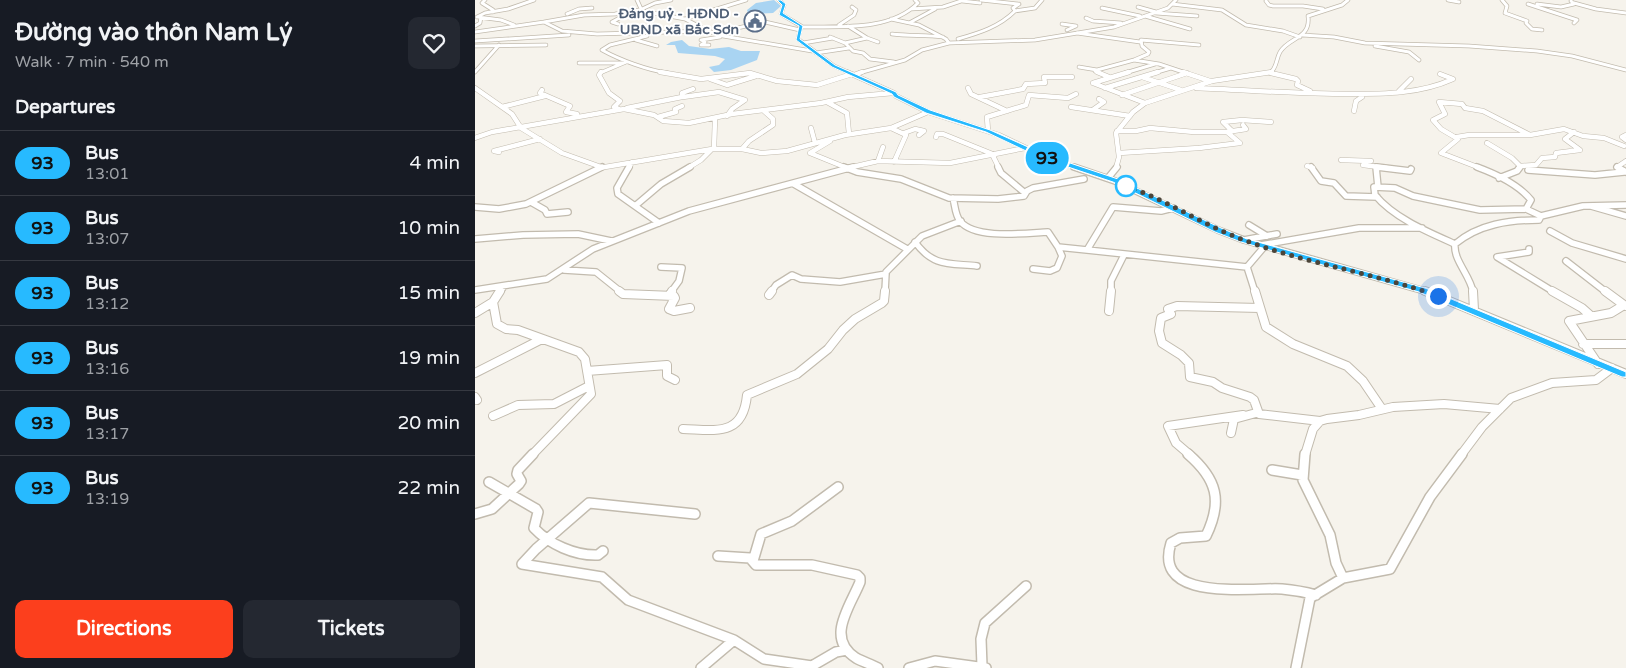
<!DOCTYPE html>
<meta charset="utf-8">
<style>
:root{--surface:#171b24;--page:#242831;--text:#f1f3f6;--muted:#9ea1a6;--line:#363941;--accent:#fc3f1d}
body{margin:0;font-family:"Varela Round",sans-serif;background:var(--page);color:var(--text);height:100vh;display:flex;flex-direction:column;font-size:19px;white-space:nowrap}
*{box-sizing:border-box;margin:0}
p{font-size:16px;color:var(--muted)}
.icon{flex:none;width:28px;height:28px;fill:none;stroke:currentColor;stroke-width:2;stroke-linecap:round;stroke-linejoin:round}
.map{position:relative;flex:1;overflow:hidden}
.sheet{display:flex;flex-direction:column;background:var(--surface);width:475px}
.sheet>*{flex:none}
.badge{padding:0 10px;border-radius:16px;font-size:18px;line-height:32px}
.you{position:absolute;width:25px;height:25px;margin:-12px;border:4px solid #fff;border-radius:50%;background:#1a73e8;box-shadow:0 0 0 8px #1a73e833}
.map>.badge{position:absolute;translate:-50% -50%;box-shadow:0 0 0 2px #fff}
h2{padding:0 15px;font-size:19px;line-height:45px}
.round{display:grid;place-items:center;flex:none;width:52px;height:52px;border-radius:10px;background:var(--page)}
.overview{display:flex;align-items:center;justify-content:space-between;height:85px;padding:0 15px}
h1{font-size:24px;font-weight:800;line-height:38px}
.button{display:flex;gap:10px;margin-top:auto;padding:10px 15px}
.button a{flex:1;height:58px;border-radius:10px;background:var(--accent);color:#fff;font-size:20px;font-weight:800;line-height:58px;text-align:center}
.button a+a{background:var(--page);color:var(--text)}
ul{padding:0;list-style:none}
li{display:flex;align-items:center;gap:15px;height:65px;padding:0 15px;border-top:1px solid var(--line)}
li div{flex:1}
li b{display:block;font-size:19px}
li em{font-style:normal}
li .badge{min-width:55px;font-weight:700;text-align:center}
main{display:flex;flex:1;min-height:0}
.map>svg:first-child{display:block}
.water{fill:#a9d4f2}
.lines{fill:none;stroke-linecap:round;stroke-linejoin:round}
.minor-far4-casing{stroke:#c2bbae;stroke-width:4.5}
.minor-far3-casing{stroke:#c2bbae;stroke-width:5.5}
.minor-far2-casing{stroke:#c2bbae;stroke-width:8}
.minor-far1-casing{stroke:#c2bbae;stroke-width:10}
.minor-casing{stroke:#c2bbae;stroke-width:12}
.minor-far4{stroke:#fff;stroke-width:3}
.minor-far3{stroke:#fff;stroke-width:4.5}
.minor-far2{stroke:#fff;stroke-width:5.5}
.minor-far1{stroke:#fff;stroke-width:8}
.minor{stroke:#fff;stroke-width:9}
.line{fill:#27baff;stroke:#fff}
.walk{stroke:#4b4439;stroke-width:5;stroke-dasharray:0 9}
.stop-dot{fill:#fff;stroke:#27baff;stroke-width:2.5}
.labels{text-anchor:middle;stroke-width:4;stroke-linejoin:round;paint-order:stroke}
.far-service-label{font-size:14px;font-weight:bold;fill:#4e5e75;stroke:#fff;text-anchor:end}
</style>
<main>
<section class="sheet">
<div class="overview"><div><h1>Đường vào thôn Nam Lý</h1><p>Walk · 7 min · 540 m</p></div><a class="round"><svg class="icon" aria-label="heart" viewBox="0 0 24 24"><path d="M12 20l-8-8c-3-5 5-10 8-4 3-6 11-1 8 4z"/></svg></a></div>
<h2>Departures</h2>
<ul>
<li><span class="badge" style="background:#27baff;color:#111">93</span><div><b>Bus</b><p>13:01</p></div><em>4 min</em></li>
<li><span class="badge" style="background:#27baff;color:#111">93</span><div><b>Bus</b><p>13:07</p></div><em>10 min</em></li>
<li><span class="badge" style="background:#27baff;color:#111">93</span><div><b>Bus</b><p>13:12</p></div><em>15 min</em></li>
<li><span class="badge" style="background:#27baff;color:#111">93</span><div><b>Bus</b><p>13:16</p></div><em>19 min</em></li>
<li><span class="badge" style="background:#27baff;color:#111">93</span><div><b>Bus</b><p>13:17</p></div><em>20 min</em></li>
<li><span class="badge" style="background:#27baff;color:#111">93</span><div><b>Bus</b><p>13:19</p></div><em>22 min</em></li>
</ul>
<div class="button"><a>Directions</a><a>Tickets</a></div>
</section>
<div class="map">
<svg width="1151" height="668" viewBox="0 0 1151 668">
<rect width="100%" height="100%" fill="#f6f3ec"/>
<path class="water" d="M 299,0 L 306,6 L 298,13 L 273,14 L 272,10 L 281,3 Z
M 207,40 L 214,46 L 235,49 L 254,47 L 266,51 L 285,51 L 282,60 L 256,70 L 239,72 L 234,67 L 244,65 L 250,59 L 240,56 L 203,53 L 200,45 L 191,45 L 196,42 Z"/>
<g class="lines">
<g class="minor-far4-casing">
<path id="minor-far4" d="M 10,0 L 7,3 L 18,10 L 18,12
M 162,0 L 167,11 L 210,19 L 233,31
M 304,0 L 309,5 L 306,14 L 326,26 L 323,39 L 359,66 L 375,73
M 506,0 L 543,4
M 973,0 L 984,2
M 1027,0 L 1032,6 L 1030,13 L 1052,21 L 1051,23 L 1057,29 L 1067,30
M 487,1 L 505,3
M 791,1 L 794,5 L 798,6 L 828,6 L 848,9
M 1099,3 L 1121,9 L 1151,13
M 697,4 L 747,10 L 771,25 L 808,31 L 825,37
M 1053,4 L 1102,20 L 1099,23
M 1062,4 L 1086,7 L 1099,4 L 1096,1
M 663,7 L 681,12
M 627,8 L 665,16
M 167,9 L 180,3 L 196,0
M 436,9 L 468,7 L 489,0
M 540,11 L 560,8 L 567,0
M 681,13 L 722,16
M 92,14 L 104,9 L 117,8
M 670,16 L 715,29
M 2,17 L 10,13 L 33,9 L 59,0
M 3,17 L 26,20 L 39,25
M 212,18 L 271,0
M 611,18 L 618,21 L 646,23
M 416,19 L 444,25 L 471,39 L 474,43
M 69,22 L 109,15 L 140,14 L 165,10
M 436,22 L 460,9
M 143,24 L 137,22 L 150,15
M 587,24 L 601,26 L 592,30
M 364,25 L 379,15 L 381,10 L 377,7
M 0,26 L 5,23 L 6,17
M 373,26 L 392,38 L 403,42
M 326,27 C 364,26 414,32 443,3 L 440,0
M 0,32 L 69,22 L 87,31 L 122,34 L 233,31 L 248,36 L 337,51
M 239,33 L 290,22 L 325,30
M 602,33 L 665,42
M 417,34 C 434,36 451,35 468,37
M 827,35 L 859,37 L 890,43 L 994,46 L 1062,51 L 1097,56 L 1151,70
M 172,36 L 135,45 L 127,50 C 145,60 172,70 193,73
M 355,37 L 370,43 L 378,51 L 388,53 L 395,59 L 419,62
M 483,39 C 504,33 524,27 540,11 L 538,8 L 544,4
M 161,40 L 182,46
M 0,41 L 94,35
M 328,43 L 358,38
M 370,43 L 392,38
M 234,45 L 226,45 L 230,42 L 226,40 L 245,37
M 0,46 L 71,45
M 900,46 L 934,52 L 944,60
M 341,53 L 374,48
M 659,60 L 684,64 L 711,73
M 104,63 L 147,63
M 604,67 L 622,70 L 620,71 L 625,73
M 622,70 L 659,60 L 673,54 L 674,52 L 667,46 L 666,40 L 724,45
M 0,72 L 24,45
M 125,73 L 151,62
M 384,73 L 430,60 L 447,50 L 474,43 L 560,40 L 639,27 L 693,8 L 701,0
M 650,73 L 680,64
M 679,73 L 696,68
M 795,73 C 802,68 801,59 805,52 C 814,37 836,39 833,16 L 867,5 L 873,0"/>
</g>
<g class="minor-far3-casing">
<path id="minor-far3" d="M 126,72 L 124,75 L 134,93 L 145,101 L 139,107 L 144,109
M 185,72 L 226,79 L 275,73 L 302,81 L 342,85 L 377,74
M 372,72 L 419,93 L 421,96 L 453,112 L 524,135 L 568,156 L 603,168
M 622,72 L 634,77
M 708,72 L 735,81
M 796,73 L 821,79 L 823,81 L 822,85 L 835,91
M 379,75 L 387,72
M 667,77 L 706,90
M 235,79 L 252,85 L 281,76
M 618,83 L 654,72
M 618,83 L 670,103
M 0,88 L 37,114 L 46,128 L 87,153 L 126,167
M 493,88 L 496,94 L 532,111
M 630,88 L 683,72
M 721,88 C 772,90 823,94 873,94 C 909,94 945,94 978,79 L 965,74
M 67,90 L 65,93 L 95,106 L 91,112 L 102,114
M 924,91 L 936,79
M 647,95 L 712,73
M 208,97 L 244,92 L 270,100 L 257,109 L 252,116
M 505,97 L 548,89 L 551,84 L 570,83 L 569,77 L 597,77
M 352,102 L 372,113 L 374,134
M 27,107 L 70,96
M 596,107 L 655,116
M 152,108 L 207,97 L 207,93 L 218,89
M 619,109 L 629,102 L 624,99
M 879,111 L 881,101 L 887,97 L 886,95
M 183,117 L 201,112 L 200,109 L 207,106
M 336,128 L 340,143
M 416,128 L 431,135 L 419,162
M 513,131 L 512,117 L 551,105 L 554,95 L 593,98 L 601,94
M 642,131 L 661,131 L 675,128 L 719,132 L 752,132 L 771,129 L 768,125
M 757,131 L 748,122 L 767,120 L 796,122
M 429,133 L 440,129 L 449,131 L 444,135
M 1151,135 L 1147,137 L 1151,140
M 461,137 L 462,134 L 468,134 L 520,155
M 982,137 L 994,135 L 1055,135 L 1089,129 L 1108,136 L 1129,138 L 1149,146
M 0,138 L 17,132 L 149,109 L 179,115 L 188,121 L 214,123 L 257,114 L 346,103 L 373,97 L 418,93
M 355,141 L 335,153 L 372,168
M 1012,143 L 1037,158 L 1045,166
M 239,149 L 240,119
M 267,149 L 274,141 L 298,125 L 298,119 L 289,111
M 24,152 L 19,151 L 65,139
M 644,153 L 724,148 L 765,143 L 752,132
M 518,156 L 524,168
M 866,160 L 896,161
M 403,161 L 408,147
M 888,165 L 912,168
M 832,166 L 838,168
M 124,168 L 237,149 L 267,149 L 286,153 L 312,151 L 370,135 L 416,128 L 453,112
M 154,168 L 157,162
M 213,168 L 226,160 L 236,150
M 373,168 L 403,161 L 475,163 L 550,148
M 641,168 L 644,157 L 641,133 L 658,112 L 670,103 L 737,81 L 797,72
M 1005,168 L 966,153 L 983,139 L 966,129 L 958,120 L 970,114 L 964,102 L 987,104 L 990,108 L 1008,111 L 1055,135
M 1044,168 L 1045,166 L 1061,165 L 1067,158 L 1080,157 L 1081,153 L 1105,150 L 1090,139 L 1099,132
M 1144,168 L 1142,167 L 1151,161"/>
</g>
<g class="minor-far2-casing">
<path id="minor-far2" d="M 154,167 L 142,188 L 143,194 L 184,223
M 369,167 L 382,172 L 426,179 L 474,198 L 523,199 L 549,196 L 552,191 L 558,188 L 609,179
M 523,167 L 526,173 L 550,193
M 599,167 L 640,181 L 743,230 L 769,240 L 953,292
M 836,167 L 846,181 L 859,183 L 871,196 L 902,197
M 901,167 L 903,187
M 902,167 L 935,171 L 936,169
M 1002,167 C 1021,174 1043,184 1056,200 L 1051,209
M 1142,167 L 1151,172
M 1053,170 L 1120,175 L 1149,172
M 633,178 L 642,167
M 1024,178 L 1042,171 L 1045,167
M 319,184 L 432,249
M 478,198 C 480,205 480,215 485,221 C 500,240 551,233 573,232 L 583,247
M 56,202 L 70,210 L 72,214 L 93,212
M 160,206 L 186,184 L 215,167
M 1116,206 L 1151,216
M 0,207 L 24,209 L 51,204 L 127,167
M 774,225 L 792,236
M 1075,231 L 1097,243 L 1151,259
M 0,239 L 48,235 L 103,234 L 136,241
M 769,240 L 802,234
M 440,242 C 458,267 474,263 502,266
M 980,244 C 1004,224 1034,220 1064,220 L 1066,216 L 1108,206 L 1151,205
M 786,245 L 884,228 L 947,228
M 1054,249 L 1054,252 L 1022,257 L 1079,292
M 612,250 L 772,267 L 780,292
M 1091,261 L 1131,292
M 186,267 L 207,268 L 204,281 L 196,292
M 772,267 L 789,247
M 558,269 L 575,271 L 582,268 L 587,256 L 583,247 L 612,250 L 638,207 L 686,211 L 698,208
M 89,270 L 121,272 L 146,292
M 0,290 L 72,279 L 118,249 L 214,211 L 378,167
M 25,292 L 29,286
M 296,292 L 301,285 L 317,275 L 326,279 L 365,282 L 411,274
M 410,292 L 411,272 L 447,236 L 486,221
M 636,292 L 636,281 L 649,255
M 998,292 C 995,275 978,260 980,244 C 953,232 919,218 900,195 L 899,187 L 920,188 L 938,196 L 1005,210 L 1051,209 L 1066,216"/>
</g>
<g class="minor-far1-casing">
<path id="minor-far1" d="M 25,291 L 18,302 L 22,324 L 31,329 L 43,330 L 104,352 L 110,359 L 116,394 L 57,455
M 144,291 L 148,294 L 199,296 L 200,298 L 194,309 L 199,311 L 215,308
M 780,291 L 791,327 L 818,344 L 872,366 L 888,381 L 907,409
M 950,291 L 1151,374
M 998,291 L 999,310
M 1077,291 L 1107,308 L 1116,316
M 1130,291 L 1149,305
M 294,295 L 297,291
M 194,296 L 197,291
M 785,308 L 702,306 L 693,309 L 696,314 L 686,318 L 684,331 L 687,343 L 706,355 L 714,363 L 715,377 L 738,382 L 747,388 L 775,397 L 779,400 L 784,414 L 845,421
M 634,311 L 636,291
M 0,313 L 18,302
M 1108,344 L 1151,344
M 1123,364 L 1094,321 L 1136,313 L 1149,305 L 1151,306
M 112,371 L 192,365 L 192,376 L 200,380
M 0,373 L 67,339
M 0,397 L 2,400
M 18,416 L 43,405 L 79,404 L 114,386
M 208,429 C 241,430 268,437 272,395 L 322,374 L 353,349 L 368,330 L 380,319 L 407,303 L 409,301 L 410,291
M 756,433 L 759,419 L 781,413
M 715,455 L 701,443 L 693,426 L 768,415
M 830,455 L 838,429 L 845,421 L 852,419 L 884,415 L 918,407 L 969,404 L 1025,409
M 986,455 L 1007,427 L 1036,398 L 1077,383 L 1121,380 L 1137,368"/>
</g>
<g class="minor-casing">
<path id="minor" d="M 713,454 C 742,479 748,501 731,536 L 705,538 L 696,543 C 677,603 776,587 807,589 C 818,590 830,592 841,595
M 830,454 L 828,480 L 855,535 L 861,563 L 868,578
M 797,470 L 827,475
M 14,482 L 61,509 L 63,512 L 59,528 C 74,544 100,556 123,555 L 128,551
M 0,514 L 17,509 L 44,484 L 46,481 L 42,474 L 43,470 L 58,454
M 220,514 L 114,503 L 61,549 L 47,564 L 127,577 L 153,600 L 259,640 L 289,659 L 337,666 L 361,652 L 372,650
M 243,556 L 275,558 L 281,565 L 337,565 L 382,575 L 385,578 L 385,582 C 375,607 350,638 381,658 C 388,662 396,664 403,668
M 278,561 L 286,534 L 317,521 L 363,487
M 507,666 L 506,639 L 510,623 L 551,586
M 226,668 L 259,640
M 434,668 L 460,661 L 511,668
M 821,668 L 835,598 L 868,578 L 915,569 L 955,497 L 987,454"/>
</g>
<use href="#minor-far4" class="minor-far4"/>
<use href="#minor-far3" class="minor-far3"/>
<use href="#minor-far2" class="minor-far2"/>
<use href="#minor-far1" class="minor-far1"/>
<use href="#minor" class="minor"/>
</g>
<path class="line" d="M 302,0 L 306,0 L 311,4 L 308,13 L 328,26 L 325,39 L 360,65 L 421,92 L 423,95 L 455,110 L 515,130 L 571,155 L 643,179 L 746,228 L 772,239 L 950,288 L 1151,372 L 1151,377 L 1147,377 L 944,292 L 766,242 L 740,232 L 638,182 L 566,158 L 511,132 L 451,113 L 419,97 L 417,94 L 357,67 L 321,40 L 324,26 L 304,15 L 307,5 Z"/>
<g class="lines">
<path class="walk" d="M 651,186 C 692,200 728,225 769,240 C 832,264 900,273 963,296"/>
</g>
<defs>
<g id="civic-ring" transform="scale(1.125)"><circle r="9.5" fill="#fff" stroke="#5c6f8a" stroke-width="1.5"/><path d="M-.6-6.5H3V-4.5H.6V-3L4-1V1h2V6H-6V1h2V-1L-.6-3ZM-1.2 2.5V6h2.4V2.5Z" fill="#5c6f8a"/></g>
</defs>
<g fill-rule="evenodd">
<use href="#civic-ring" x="280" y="21"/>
</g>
<circle class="stop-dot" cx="651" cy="186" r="10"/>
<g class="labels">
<g class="far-service-label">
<text x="264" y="18">Đảng uỷ - HĐND -<tspan x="264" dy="16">UBND xã Bắc Sơn</tspan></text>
</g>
</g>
</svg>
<div class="you" style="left:963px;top:296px"></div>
<b class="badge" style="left:572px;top:158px;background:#27baff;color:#111">93</b>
</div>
</main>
